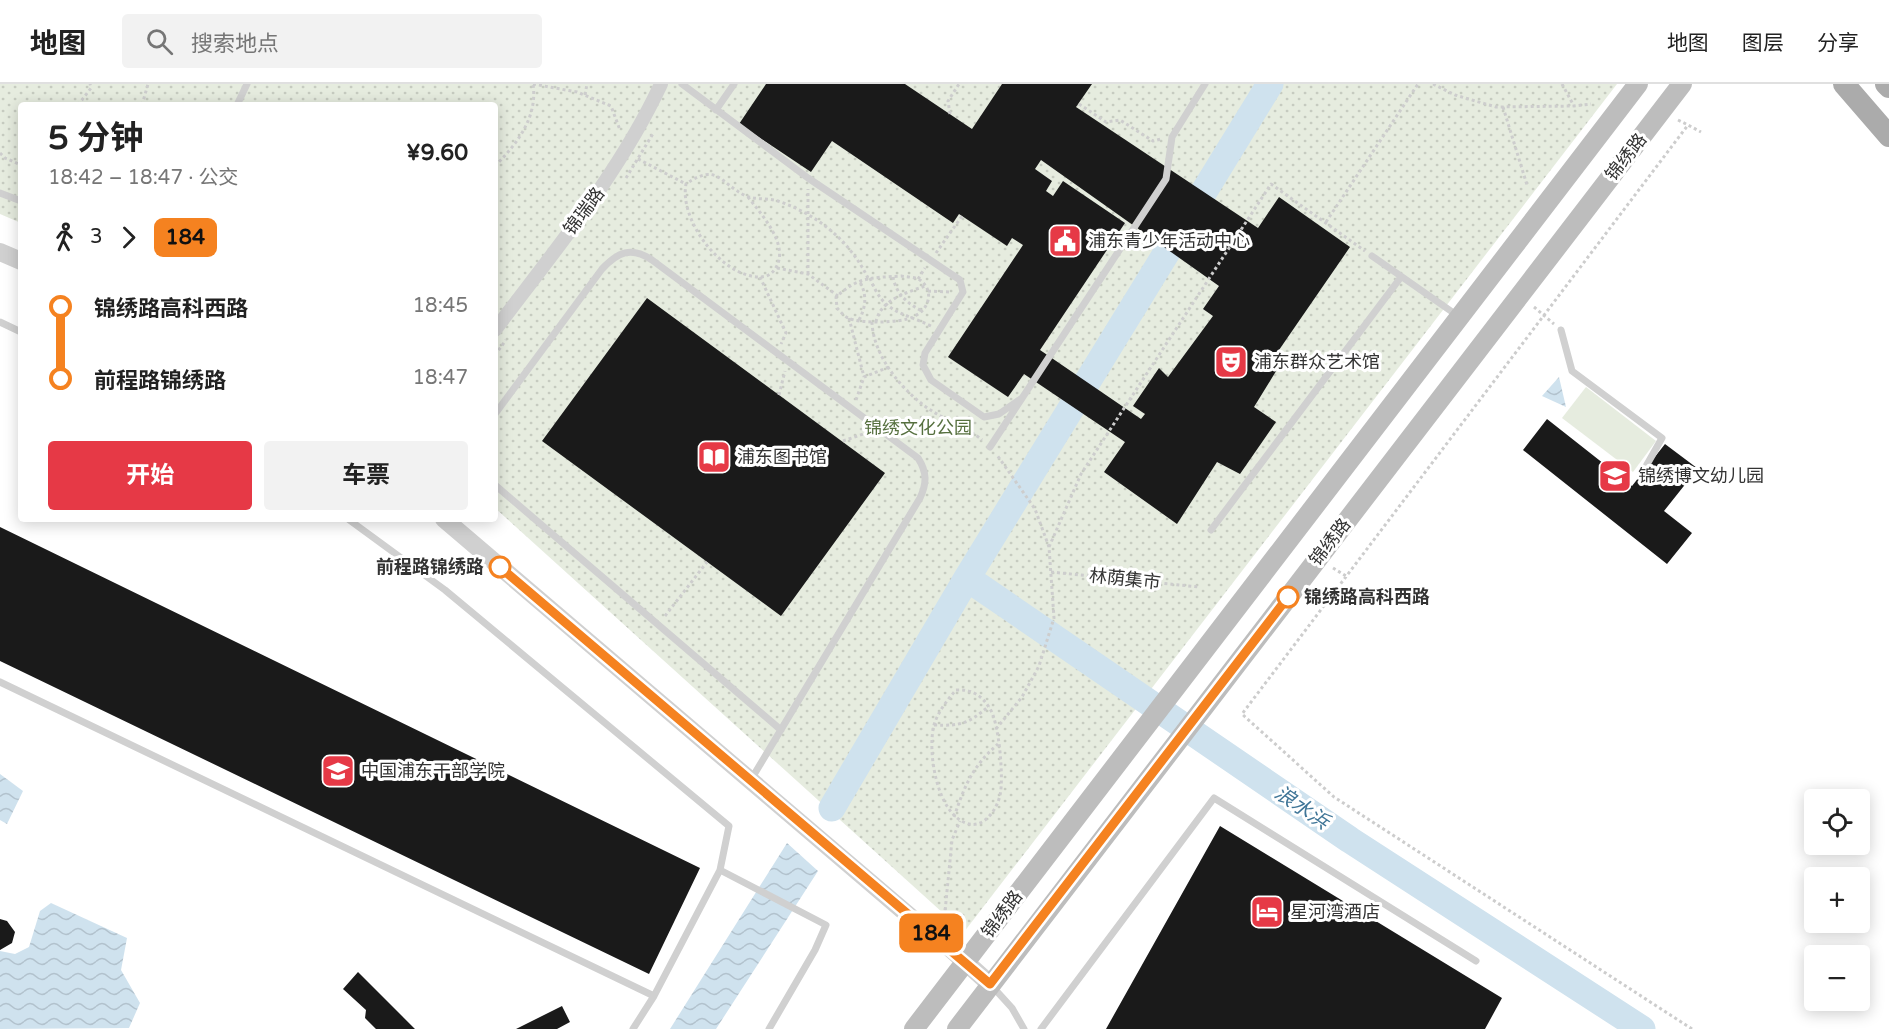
<!DOCTYPE html>
<html lang="zh">
<meta charset="utf-8">
<style>
:root{--surface:#fff;--page:#f2f2f2;--text:#222;--muted:#767676;--line:#e0e0e0;--accent:#e63946}
body{margin:0;font-family:"Varela Round","Noto Sans SC",sans-serif;background:var(--page);color:var(--text);height:100vh;display:flex;flex-direction:column;font-size:22px;white-space:nowrap}
*{box-sizing:border-box;margin:0}
p{font-size:20px;color:var(--muted)}
.icon{flex:none;width:33px;height:33px;fill:none;stroke:currentColor;stroke-width:2;stroke-linecap:round;stroke-linejoin:round}
.map{position:relative;flex:1;overflow:hidden}
.drawer{position:absolute;left:18px;top:18px;width:480px;height:420px;display:flex;flex-direction:column;background:var(--surface);border-radius:6px;box-shadow:0 3px 15px #0003}
.drawer>*{flex:none}
.badge{padding:0 12px;border-radius:9px;font-size:21px;line-height:39px}
.buttons{position:absolute;left:1804px;top:705px;display:grid;gap:12px}
.buttons a{display:grid;place-items:center;width:66px;height:66px;border-radius:6px;background:var(--surface);box-shadow:0 3px 15px #0003;font-size:30px}
.map>.badge{position:absolute;translate:-50% -50%;box-shadow:0 0 0 3px #fff}
.legs{display:flex;align-items:center;gap:9px;height:66px;padding:0 30px;font-size:20px}
.legs p{margin-inline-start:auto}
.overview{display:flex;align-items:center;justify-content:space-between;height:102px;padding:0 30px}
h1{font-size:33px;font-weight:700;line-height:45px}
.button{display:flex;gap:12px;margin-top:auto;padding:12px 30px}
.button a{flex:1;height:69px;border-radius:6px;background:var(--accent);color:#fff;font-size:24px;font-weight:700;line-height:69px;text-align:center}
.button a+a{background:var(--page);color:var(--text)}
ul{padding:0 30px;list-style:none}
li{display:flex;align-items:center;gap:21px;height:72px;font-size:22px}
li i{display:grid;place-items:center;width:9px;height:100%;margin:0 8px;background:currentColor}
li i::after{content:'';width:15px;height:15px;margin:-8px;border:4px solid;border-radius:50%;background:var(--surface)}
li p{margin-inline-start:auto}
li:first-child i{background:linear-gradient(#0000 50%,currentColor 0)}
li:last-child i{background:linear-gradient(currentColor 50%,#0000 0)}
header{display:flex;align-items:center;gap:36px;box-sizing:border-box;height:84px;padding:0 30px;background:var(--surface);border-bottom:2px solid var(--line)}
header strong{font-size:28px}
nav{display:flex;gap:33px;margin-inline-start:auto;font-size:21px}
.search{width:420px;height:54px;background:var(--page);display:flex;align-items:center;gap:15px;box-sizing:border-box;padding:0 21px;border-radius:6px;color:var(--muted);font-size:22px}
.map>svg:first-child{display:block}
.green{fill:url(#green-dots)}
.pitch{fill:#e6ecdf}
.water{fill:url(#water-waves)}
.lines{fill:none;stroke-linecap:round;stroke-linejoin:round}
.river{stroke:#cfe2ee;stroke-width:27}
.building{fill:#1a1a1a;fill-rule:evenodd}
.path{stroke:#cdcdcd;stroke-width:3;stroke-dasharray:3 3;stroke-linecap:butt}
.service{stroke:#d0d0d0;stroke-width:7}
.minor{stroke:#d0d0d0;stroke-width:14}
.tertiary{stroke:#d0d0d0;stroke-width:18}
.secondary{stroke:#bdbdbd;stroke-width:20}
.primary{stroke:#ababab;stroke-width:22}
.line-1-casing{stroke:#fff;stroke-width:14}
.line-1{stroke:#f58220;stroke-width:9}
.stop-1-dot{fill:#fff;stroke:#f58220;stroke-width:3}
.labels{text-anchor:middle;stroke-width:6;stroke-linejoin:round;paint-order:stroke}
.street-label{font-size:18px;fill:#333;stroke:#fff}
.poi-label{font-size:18px;fill:#333;stroke:#fff;text-anchor:start}
.park-label{font-size:18px;fill:#56703f;stroke:#fff}
.stop-label{font-size:18px;font-weight:bold;fill:#333;stroke:#fff;text-anchor:end}
.water-label{font-size:20px;font-style:italic;fill:#3f7597;stroke:#fff}
</style>
<header>
<strong>地图</strong>
<div class="search"><svg class="icon" aria-label="search" viewBox="0 0 24 24"><circle cx="10" cy="10" r="6"/><path d="M15 15l6 6"/></svg>搜索地点</div>
<nav><a>地图</a><a>图层</a><a>分享</a></nav>
</header>
<div class="map">
<svg width="1889" height="945" viewBox="0 0 1889 945">
<defs>
<pattern id="green-dots" width="8" height="8" patternUnits="userSpaceOnUse" patternTransform="scale(1.5)"><rect width="8" height="8" fill="#e6ecdf"/><path d="M2 2h.1M6 6h.1" fill="none" stroke="#c6cbc0" stroke-width="1.8" stroke-linecap="round"/></pattern>
<pattern id="water-waves" width="16" height="10" patternUnits="userSpaceOnUse" patternTransform="scale(1.5)"><rect width="16" height="10" fill="#cfe2ee"/><path d="M0 5q4-4 8 0t8 0" fill="none" stroke="#b2c2cd"/></pattern>
</defs>
<rect width="100%" height="100%" fill="#fff"/>
<path class="green" d="M 0,0 L 1617,0 L 964,848 L 495,424 L 495,21 L 21,21 L 21,139 L 0,130 Z"/>
<path class="pitch" d="M 1586,303 L 1656,357 L 1633,388 L 1562,334 Z"/>
<path class="water" d="M 1559,293 L 1566,323 L 1542,312 Z
M 0,690 L 23,707 L 7,740 L 0,736 Z
M 787,759 L 818,787 L 716,945 L 670,945 Z
M 51,819 L 127,854 L 121,886 L 140,919 L 129,944 L 0,945 L 0,867 L 15,870 L 29,863 L 40,827 Z"/>
<g class="lines">
<path class="river" d="M 967,494 L 1350,756 L 1642,945
M 832,724 L 967,494 L 1270,0"/>
</g>
<path class="building" d="M 766,0 L 905,0 L 972,45 L 1002,0 L 1092,0 L 1076,23 L 1258,144 L 1279,113 L 1350,163 L 1279,266 L 1286,271 L 1254,323 L 1276,338 L 1240,390 L 1217,378 L 1177,440 L 1104,388 L 1125,358 L 1024,290 L 1008,313 L 948,273 L 1023,161 L 1012,154 L 1007,162 L 959,130 L 953,139 L 832,57 L 811,88 L 739,40 ZM 1041,76 L 1219,202 L 1203,225 L 1213,232 L 1168,293 L 1159,284 L 1133,322 L 1145,330 L 1141,335 L 1040,266 L 1125,139 L 1063,97 L 1053,112 L 1046,107 L 1052,97 L 1035,85 Z
M 647,214 L 885,389 L 781,532 L 542,357 Z
M 1547,335 L 1632,402 L 1665,360 L 1697,384 L 1695,388 L 1664,427 L 1692,449 L 1667,480 L 1523,366 Z
M 0,443 L 700,784 L 649,890 L 0,577 Z
M 1220,742 L 1502,914 L 1485,945 L 1106,945 Z
M 0,835 L 7,837 L 15,848 L 12,859 L 0,866 Z
M 358,888 L 415,945 L 376,945 L 365,934 L 366,926 L 343,905 Z
M 562,922 L 570,938 L 557,945 L 516,945 Z"/>
<g class="lines">
<path class="path" d="M 533,0 L 577,8 L 611,22 L 620,46
M 1433,0 L 1455,11 L 1496,23 L 1574,22 L 1591,20
M 1562,0 L 1574,22
M 585,11 L 587,0
M 1079,20 L 1106,38 L 1120,36 L 1153,57 L 1161,55
M 78,21 L 91,4 L 90,0
M 142,21 L 148,0
M 1503,23 L 1527,101
M 950,30 L 948,17 L 959,0
M 1678,36 L 1688,41
M 0,69 L 5,74 L 21,81
M 638,75 L 686,100
M 495,82 C 517,60 538,33 533,0
M 626,94 L 654,48
M 748,113 C 761,130 791,162 775,185 C 771,191 766,193 759,193 C 721,192 679,136 686,100 C 718,78 719,99 746,112 C 756,116 768,114 778,117 C 818,131 849,156 868,194
M 1326,138 L 1418,0
M 936,169 L 962,132
M 777,184 L 808,190 L 838,212
M 808,190 L 808,105
M 901,192 C 907,193 915,193 920,196 C 935,207 929,226 913,233 C 901,239 860,240 848,234 C 844,232 840,227 837,224 L 836,213 C 859,192 872,194 901,192 Z
M 760,193 L 786,249 L 781,260
M 893,193 C 896,210 908,220 922,227
M 870,194 C 884,230 900,227 931,242
M 918,195 L 925,184
M 928,207 L 950,208
M 1534,223 L 1554,240
M 849,234 L 864,293
M 859,236 C 866,223 867,211 860,198
M 872,238 C 873,274 907,313 937,330 C 952,339 969,345 982,356
M 876,238 C 880,216 906,209 925,202
M 495,271 L 506,256
M 779,311 L 785,287
M 856,316 L 864,293 L 889,283
M 843,357 L 866,349
M 1049,463 L 1081,390 L 1271,100 L 1365,167
M 1333,484 L 1346,492
M 1051,488 L 1199,503
M 665,532 L 707,478
M 956,606 C 971,605 982,611 990,625 C 999,638 1004,695 1000,711 C 997,726 983,746 966,739 C 937,729 927,668 934,641 C 938,628 947,616 956,606 Z
M 934,641 C 961,642 968,640 989,622
M 996,645 L 1022,613 L 1039,582 L 1054,534 L 1049,463 L 1035,425 L 997,371
M 954,733 C 965,701 972,683 998,660
M 944,838 L 952,756 L 960,737
M 1692,945 L 1334,713 L 1242,630 L 1688,41 L 1701,48"/>
<path class="service" d="M 682,0 L 808,94 L 960,196 L 963,208 L 925,269 L 923,281 L 931,296 L 984,333 L 999,330 L 1022,314
M 237,21 L 247,0
M 716,26 L 734,0
M 0,109 L 21,117
M 1372,172 L 1458,232
M 0,238 L 21,248
M 1561,246 L 1572,287 L 1662,354 L 1641,391
M 495,330 L 602,185 C 618,168 631,162 652,176 L 918,374 C 927,388 927,399 920,414 L 752,694
M 990,363 L 1166,95 L 1172,53 L 1205,0
M 495,401 L 781,646
M 348,435 L 445,506 L 729,742 L 720,786 L 654,912
M 1211,446 L 1401,193
M 0,598 L 654,912 L 633,945
M 720,786 L 826,841 L 815,866 L 769,945
M 992,902 L 1012,924 L 1024,945
M 1041,945 L 1214,714 L 1476,877"/>
<path class="minor" d="M 495,246 C 554,167 619,90 661,0"/>
<path class="tertiary" d="M 0,168 L 21,177
M 444,435 L 920,841 L 942,857 L 990,900"/>
<path class="secondary" d="M 914,945 L 1638,0
M 957,945 L 1682,0"/>
<path class="primary" d="M 1844,0 L 1889,52
M 1886,0 L 1889,3"/>
</g>
<g class="lines">
<g class="line-1-casing">
<path id="line-1" d="M 500,483 L 990,900 L 1288,513"/>
</g>
<use href="#line-1" class="line-1"/>
</g>
<defs>
<g id="civic-square" transform="scale(1.725)"><rect x="-9" y="-9" width="18" height="18" rx="4" fill="#e63946" stroke="#fff"/><path d="M-.6-6.5H3V-4.5H.6V-3L4-1V1h2V6H-6V1h2V-1L-.6-3ZM-1.2 2.5V6h2.4V2.5Z" fill="#fff"/></g>
<g id="theatre-square" transform="scale(1.725)"><rect x="-9" y="-9" width="18" height="18" rx="4" fill="#e63946" stroke="#fff"/><path d="M-5-5.5Q0-4 5-5.5V0Q5 5 0 6Q-5 5-5 0ZM-3.3-2.5H-1v1.5H-3.3ZM1-2.5H3.3v1.5H1ZM-2.8 1Q0 5.5 2.8 1Z" fill="#fff"/></g>
<g id="library-square" transform="scale(1.725)"><rect x="-9" y="-9" width="18" height="18" rx="4" fill="#e63946" stroke="#fff"/><path d="M-6-4Q-3-5.5-.7-3.5V5Q-3 3-6 4ZM6-4Q3-5.5 .7-3.5V5Q3 3 6 4Z" fill="#fff"/></g>
<g id="school-square" transform="scale(1.725)"><rect x="-9" y="-9" width="18" height="18" rx="4" fill="#e63946" stroke="#fff"/><path d="M0-5L7-2L0 1L-7-2ZM-4 1L0 2.5L4 1V4Q0 6-4 4Z" fill="#fff"/></g>
<g id="university-square" transform="scale(1.725)"><rect x="-9" y="-9" width="18" height="18" rx="4" fill="#e63946" stroke="#fff"/><path d="M0-5L7-2L0 1L-7-2ZM-4 1L0 2.5L4 1V4Q0 6-4 4Z" fill="#fff"/></g>
<g id="hotel-square" transform="scale(1.725)"><rect x="-9" y="-9" width="18" height="18" rx="4" fill="#e63946" stroke="#fff"/><path d="M-6-4.5h1.5V1H6V5H4.5V3h-9V5H-6ZM-4 0a1.8 1.8 0 1 1 3.6 0ZM.5 0V-2.5h3Q6-2.5 6 0Z" fill="#fff"/></g>
</defs>
<g fill-rule="evenodd">
<use href="#civic-square" x="1065" y="157"/>
<use href="#theatre-square" x="1231" y="278"/>
<use href="#library-square" x="714" y="373"/>
<use href="#school-square" x="1615" y="392"/>
<use href="#university-square" x="338" y="687"/>
<use href="#hotel-square" x="1267" y="828"/>
</g>
<g class="stop-1-dot">
<circle cx="500" cy="483" r="10"/>
<circle cx="1288" cy="513" r="10"/>
</g>
<g class="labels">
<g class="street-label">
<text transform="translate(1626 73) rotate(-52)" y="6">锦绣路</text>
<text transform="translate(584 127) rotate(-53)" y="6">锦瑞路</text>
<text transform="translate(1330 458) rotate(-52)" y="6">锦绣路</text>
<text transform="translate(1125 495) rotate(6)" y="6">林荫集市</text>
<text transform="translate(1002 830) rotate(-53)" y="6">锦绣路</text>
</g>
<g class="poi-label">
<text x="1088" y="163">浦东青少年活动中心</text>
<text x="1254" y="284">浦东群众艺术馆</text>
<text x="737" y="379">浦东图书馆</text>
<text x="1638" y="398">锦绣博文幼儿园</text>
<text x="361" y="693">中国浦东干部学院</text>
<text x="1290" y="834">星河湾酒店</text>
</g>
<g class="park-label">
<text x="918" y="350">锦绣文化公园</text>
</g>
<g class="stop-label">
<text x="484" y="489">前程路锦绣路</text>
<text x="1304" y="519" text-anchor="start">锦绣路高科西路</text>
</g>
<g class="water-label">
<text transform="translate(1302 723) rotate(34)" y="7">浪水浜</text>
</g>
</g>
</svg>
<div class="buttons">
<a><svg class="icon" aria-label="locate" viewBox="0 0 24 24"><circle cx="12" cy="12" r="6"/><path d="M12 2v4M12 18v4M2 12h4M18 12h4"/></svg></a>
<a>+</a>
<a>−</a>
</div>
<b class="badge" style="left:931px;top:849px;background:#f58220;color:#111">184</b>
<section class="drawer">
<div class="overview"><div><h1>5 分钟</h1><p>18:42 – 18:47 · 公交</p></div><b>¥9.60</b></div>
<div class="legs"><svg class="icon" aria-label="walk" viewBox="0 0 24 24"><circle cx="13" cy="4" r="2"/><path d="M13 8l-2 6 4 7M11 14l-3 7M7 12l3-4h3l4 4"/></svg>3<svg class="icon" aria-label="forward" viewBox="0 0 24 24"><path d="M9 5l7 7-7 7"/></svg><b class="badge" style="background:#f58220;color:#111">184</b></div>
<ul>
<li><i style="color:#f58220"></i><b>锦绣路高科西路</b><p>18:45</p></li>
<li><i style="color:#f58220"></i><b>前程路锦绣路</b><p>18:47</p></li>
</ul>
<div class="button"><a>开始</a><a>车票</a></div>
</section>
</div>
